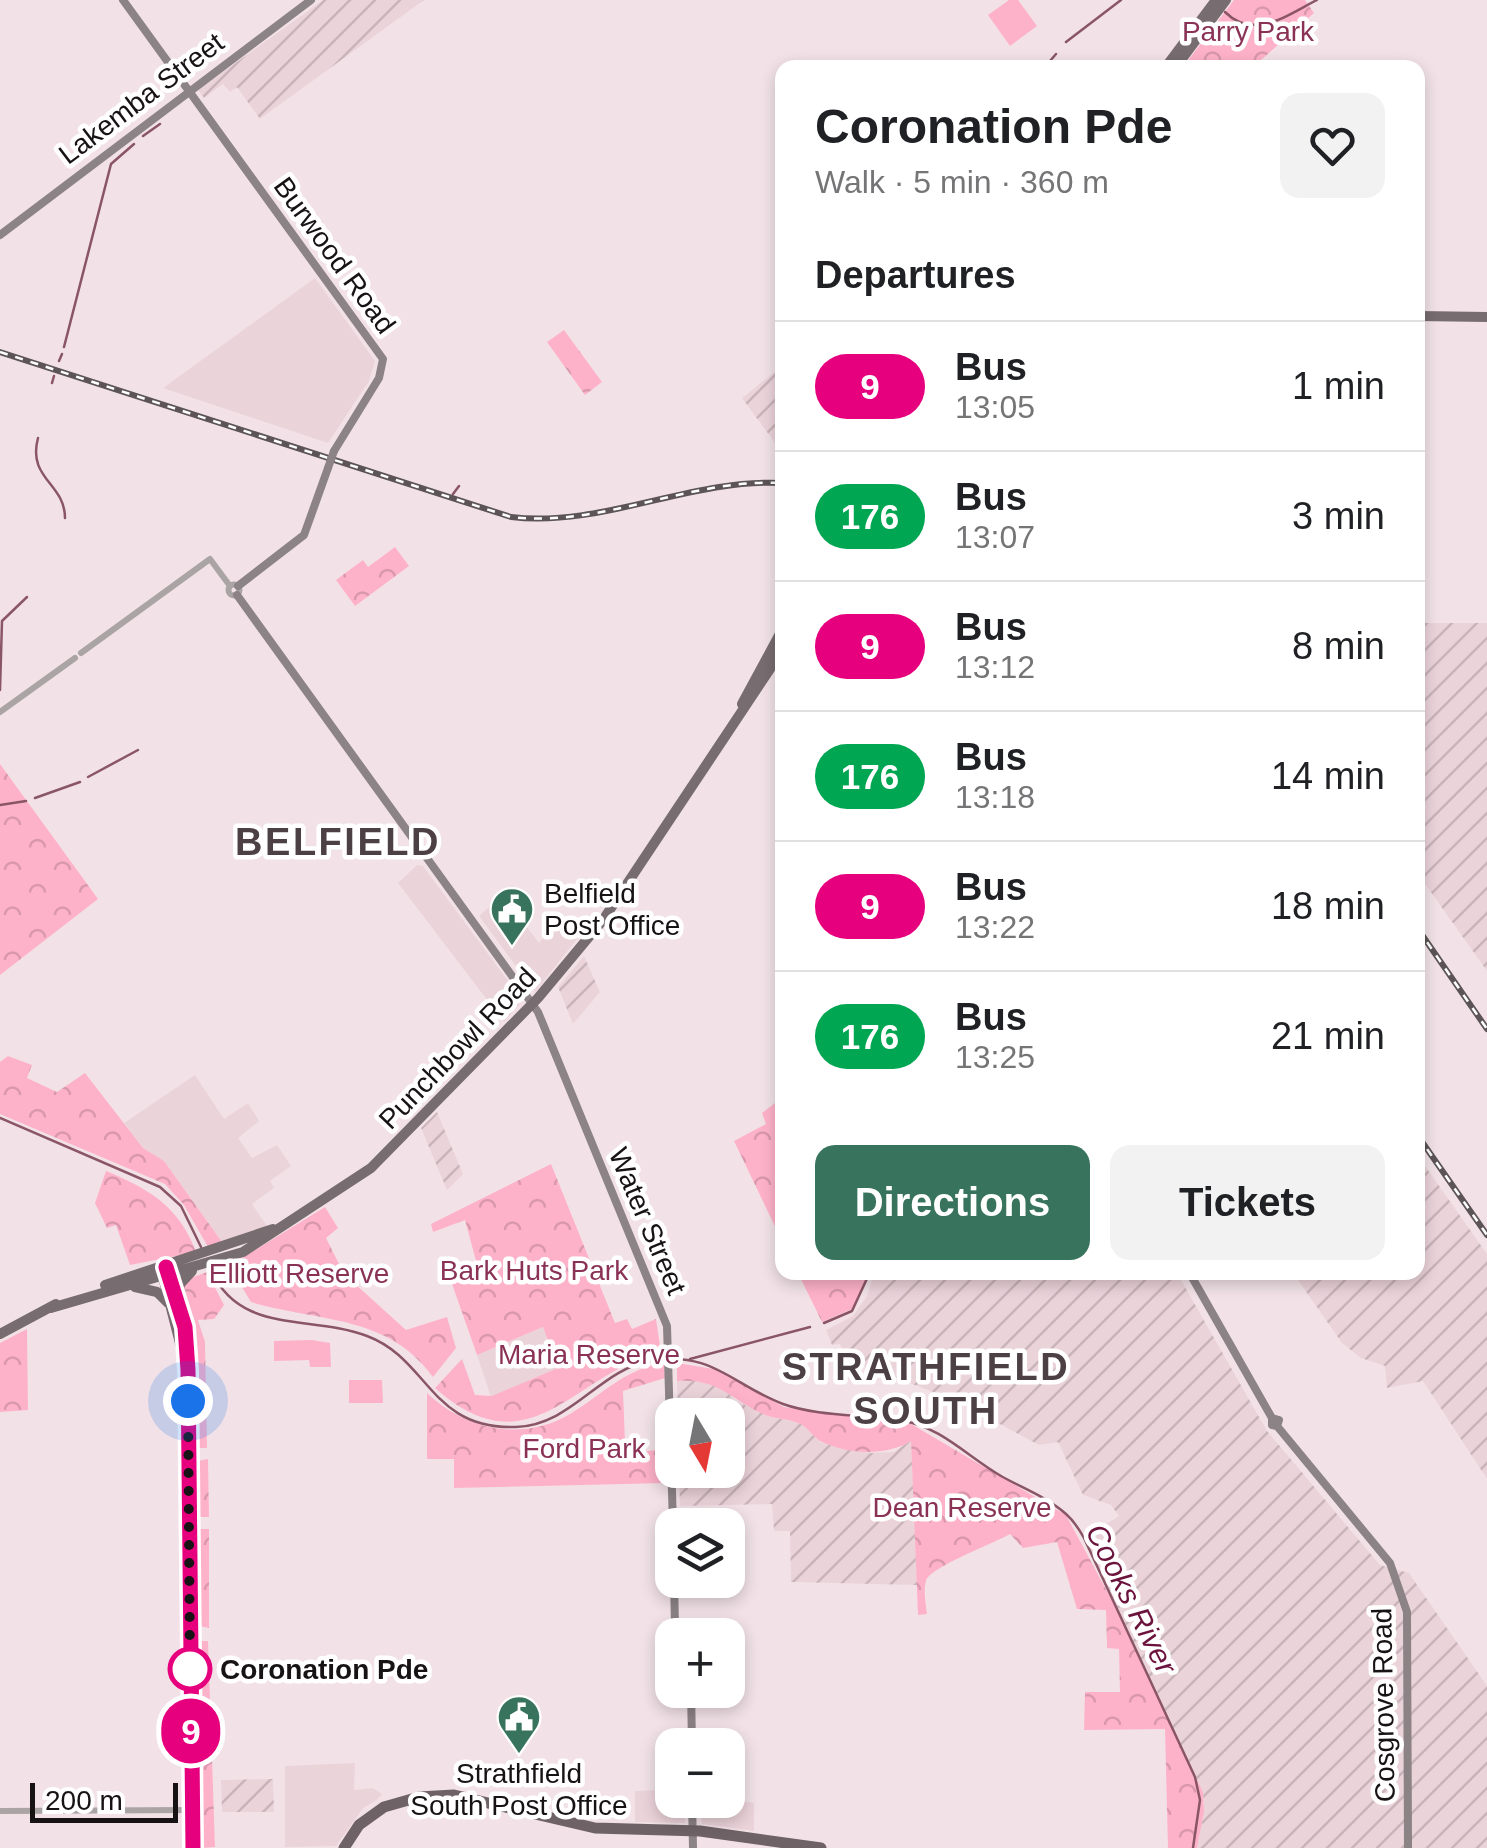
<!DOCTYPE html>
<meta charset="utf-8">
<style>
:root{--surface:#fff;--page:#f2f2f2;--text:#202124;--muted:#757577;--line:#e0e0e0;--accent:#38735d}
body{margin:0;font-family:Arial,sans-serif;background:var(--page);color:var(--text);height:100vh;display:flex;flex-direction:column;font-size:38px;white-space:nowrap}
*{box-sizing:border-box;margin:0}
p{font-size:32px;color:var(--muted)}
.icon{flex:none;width:55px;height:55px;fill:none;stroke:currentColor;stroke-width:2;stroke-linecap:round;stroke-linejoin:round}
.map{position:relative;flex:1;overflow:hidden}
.drawer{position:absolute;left:775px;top:60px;width:650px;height:1220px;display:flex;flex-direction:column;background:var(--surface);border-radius:20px;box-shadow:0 5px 15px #0003}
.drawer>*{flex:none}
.badge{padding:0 20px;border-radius:32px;font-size:35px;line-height:65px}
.needle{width:65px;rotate:170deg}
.buttons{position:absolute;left:655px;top:1398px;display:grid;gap:20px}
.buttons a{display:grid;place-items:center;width:90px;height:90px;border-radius:20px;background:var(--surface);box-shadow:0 5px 15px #0003;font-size:50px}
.scale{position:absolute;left:30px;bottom:25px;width:148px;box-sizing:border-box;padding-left:10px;border:5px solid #171214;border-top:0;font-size:28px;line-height:35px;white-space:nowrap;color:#171214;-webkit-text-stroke:8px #fff;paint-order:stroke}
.you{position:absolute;width:50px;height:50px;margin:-25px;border:8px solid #fff;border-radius:50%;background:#1a73e8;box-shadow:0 0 0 15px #1a73e833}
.map>.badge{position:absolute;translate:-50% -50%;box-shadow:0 0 0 5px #fff}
h2{padding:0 40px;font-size:38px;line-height:90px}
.round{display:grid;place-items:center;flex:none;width:105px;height:105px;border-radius:20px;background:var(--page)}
.summary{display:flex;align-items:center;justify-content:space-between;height:170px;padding:0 40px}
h1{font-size:48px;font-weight:700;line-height:75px}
.button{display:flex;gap:20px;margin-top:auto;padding:20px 40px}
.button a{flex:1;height:115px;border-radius:20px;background:var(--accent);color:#fff;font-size:40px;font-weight:700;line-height:115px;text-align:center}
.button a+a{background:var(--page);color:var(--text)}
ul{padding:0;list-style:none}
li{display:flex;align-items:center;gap:30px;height:130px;padding:0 40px;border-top:2px solid var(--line)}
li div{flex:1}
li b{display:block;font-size:38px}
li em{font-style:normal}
li .badge{min-width:110px;font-weight:700;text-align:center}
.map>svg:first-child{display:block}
.built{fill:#ebd3da}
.industrial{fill:url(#industrial-furrows)}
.grass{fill:#feb2ca}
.park{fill:url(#park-crowns)}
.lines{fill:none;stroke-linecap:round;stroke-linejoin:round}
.stream{stroke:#8a5667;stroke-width:2.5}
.tertiary{stroke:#aaa4a5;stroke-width:6}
.secondary{stroke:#8c8386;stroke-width:8}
.primary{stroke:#776c6f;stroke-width:10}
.trunk{stroke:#6e6266;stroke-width:11}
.rail-casing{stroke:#5c5456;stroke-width:6}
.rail{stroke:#fff;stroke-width:2.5;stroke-dasharray:8;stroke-linecap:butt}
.secondary-bridge{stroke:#8c8386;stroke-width:8}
.line-casing{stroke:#fff;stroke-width:22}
.line{stroke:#e6007e;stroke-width:15}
.walk{stroke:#171214;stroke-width:10;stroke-dasharray:0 18}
.stop-dot{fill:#fff;stroke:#e6007e;stroke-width:5}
.labels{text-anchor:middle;stroke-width:9;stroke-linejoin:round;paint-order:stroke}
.park-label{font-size:28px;fill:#8a3255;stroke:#fff}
.street-label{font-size:28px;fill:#171214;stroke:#fff}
.poi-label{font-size:28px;fill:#171214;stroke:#fff;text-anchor:start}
.stop-label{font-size:28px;font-weight:bold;fill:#171214;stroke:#fff;text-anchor:start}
.water-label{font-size:30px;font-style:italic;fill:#6b133c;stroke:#fff}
.district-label{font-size:38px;font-weight:bold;letter-spacing:2.5px;fill:#4c4044;stroke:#fff}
</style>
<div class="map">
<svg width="1487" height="1848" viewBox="0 0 1487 1848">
<defs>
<pattern id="industrial-furrows" width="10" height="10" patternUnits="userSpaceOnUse" patternTransform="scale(2.5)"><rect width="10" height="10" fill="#ebd3da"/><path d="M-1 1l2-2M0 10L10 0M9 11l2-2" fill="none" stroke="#c9b4ba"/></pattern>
<pattern id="park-crowns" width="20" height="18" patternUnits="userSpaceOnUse" patternTransform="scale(2.5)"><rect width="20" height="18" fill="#feb2ca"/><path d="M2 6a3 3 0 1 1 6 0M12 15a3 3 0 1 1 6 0" fill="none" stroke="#d998ad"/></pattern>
</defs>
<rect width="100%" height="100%" fill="#f2e2e7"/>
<path class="built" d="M 315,278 L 375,361 L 369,381 L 328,443 L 163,388 Z
M 417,865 L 423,866 L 523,1001 L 504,1022 L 398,883 Z
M 503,895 L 539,943 L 561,916 L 577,939 L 535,992 L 479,916 Z
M 195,1075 L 224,1119 L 248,1103 L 259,1121 L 238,1138 L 252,1158 L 277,1145 L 291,1166 L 270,1181 L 274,1188 L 252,1204 L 267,1226 L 222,1242 L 164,1161 L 143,1148 L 124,1123 Z
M 543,1327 L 558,1369 L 491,1397 L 477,1355 Z
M 355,1763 L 354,1790 L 373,1788 L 382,1794 L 377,1800 L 363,1808 L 336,1846 L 285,1847 L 285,1766 Z
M 662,1790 L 672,1794 L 672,1800 L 685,1800 L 685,1823 L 635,1822 L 635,1791 Z
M 728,1799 L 754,1803 L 754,1831 L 702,1824 L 700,1800 Z"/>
<path class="industrial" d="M 323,0 L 424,0 L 260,119 L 237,87 L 230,92 L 223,84 L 204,98 L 198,90 Z
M 782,366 L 782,444 L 778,447 L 742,398 Z
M 1418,623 L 1487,623 L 1487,971 L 1418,874 Z
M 584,956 L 600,992 L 573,1024 L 558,987 Z
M 437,1112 L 463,1174 L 447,1190 L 421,1128 Z
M 1418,1156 L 1487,1254 L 1487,1479 L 1423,1381 L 1387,1388 L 1385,1366 L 1361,1358 L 1342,1343 L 1293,1273 L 1418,1272 Z
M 874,1273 L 1177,1273 L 1267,1431 L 1380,1565 L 1409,1573 L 1487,1686 L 1487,1848 L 1197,1848 L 1204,1812 L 1203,1792 L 1085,1537 L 1119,1516 L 1111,1505 L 1083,1495 L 1058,1442 L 1039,1445 L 957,1401 L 846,1359 L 840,1344 L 832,1345 L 826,1330 L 853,1316 L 867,1296 Z
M 704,1379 L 726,1389 L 734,1400 L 771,1417 L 802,1423 L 820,1442 L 871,1453 L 894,1452 L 911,1440 L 917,1585 L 791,1582 L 790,1531 L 774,1531 L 772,1504 L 680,1506 L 679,1470 L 728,1470 L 728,1415 L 678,1415 L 677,1381 Z
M 273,1779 L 274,1812 L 222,1812 L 221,1780 Z"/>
<path class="grass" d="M 1009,0 L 1018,0 L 1037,26 L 1010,46 L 988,15 Z
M 312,1340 L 330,1343 L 331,1367 L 310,1367 L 309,1360 L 274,1361 L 274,1341 Z
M 349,1380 L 382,1380 L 383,1403 L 349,1403 Z"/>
<path class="park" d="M 1234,0 L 1305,0 L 1314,13 L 1253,67 L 1183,67 Z
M 564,330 L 602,382 L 585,395 L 547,342 Z
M 395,547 L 409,566 L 355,606 L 336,580 L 363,560 L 368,567 Z
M 0,764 L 98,899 L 0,975 Z
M 8,1056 L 32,1065 L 27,1078 L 57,1092 L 85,1073 L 143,1148 L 164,1161 L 222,1242 L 208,1247 L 184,1205 L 165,1184 L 0,1114 L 0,1062 Z
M 779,1100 L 782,1102 L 782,1241 L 734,1141 L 766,1124 L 762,1113 Z
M 551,1164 L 615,1323 L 627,1319 L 632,1329 L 656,1319 L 661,1353 C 575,1370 532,1474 435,1388 L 462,1359 L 475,1395 L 492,1396 L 558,1368 L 543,1327 L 477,1355 L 452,1284 L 479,1272 L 465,1220 L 433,1232 L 431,1224 Z
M 106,1171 C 149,1189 179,1206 196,1252 L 130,1265 L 116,1225 L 107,1228 L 95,1203 Z
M 325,1207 L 338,1228 L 326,1238 L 344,1274 L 406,1330 L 447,1317 L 456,1348 L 433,1377 C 388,1314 318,1322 251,1302 L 229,1266 Z
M 207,1272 L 224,1305 L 214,1319 L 198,1320 L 205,1342 L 207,1448 L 190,1448 L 191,1335 L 182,1290 L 188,1279 Z
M 798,1273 L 869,1273 L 852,1309 L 822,1322 Z
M 27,1329 L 28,1410 L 0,1412 L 0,1343 Z
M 664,1363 L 665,1378 L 623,1391 L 625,1442 L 636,1442 L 638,1452 L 666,1449 L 666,1483 L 454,1488 L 454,1459 L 427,1459 L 427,1393 C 465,1429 521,1443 570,1414 C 602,1395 624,1369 664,1363 Z
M 677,1363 L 714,1369 L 784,1407 L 911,1424 L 1066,1515 L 1116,1608 L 1203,1792 L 1204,1812 L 1197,1848 L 1168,1848 L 1165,1729 L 1084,1730 L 1085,1692 L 1120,1692 L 1119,1649 L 1107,1648 L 1106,1610 L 1077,1609 L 1057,1542 L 1023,1548 L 1010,1534 C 993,1544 930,1567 926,1581 C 923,1590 926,1605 927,1614 L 918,1615 L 911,1441 C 886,1456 851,1455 822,1442 C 813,1438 808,1426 798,1423 C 789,1419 778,1419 768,1416 C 730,1401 722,1378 677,1381 Z
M 208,1459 L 209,1517 L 193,1517 L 192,1462 Z
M 192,1529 L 209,1529 L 209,1628 L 194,1625 Z
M 208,1641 L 215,1847 L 201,1848 L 195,1649 L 197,1641 Z"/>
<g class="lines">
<path class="stream" d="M 1225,12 C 1254,41 1287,15 1317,0
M 1066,42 L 1121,0
M 1044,68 L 1056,54
M 143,136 L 160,124
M 64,347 L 111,164 L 134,144
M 59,361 L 62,354
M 52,383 L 54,376
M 38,438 C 27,479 65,483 65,518
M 453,494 L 459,486
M 0,690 L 2,621 L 27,597
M 88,777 L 138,750
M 35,798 L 80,782
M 0,805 L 26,801
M 0,1118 L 160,1187 L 181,1206 L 201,1247
M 210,1268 C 239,1336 310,1314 367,1336 C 429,1359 430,1430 516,1427 C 572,1425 599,1370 650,1361 C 712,1350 732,1385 783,1404 C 820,1417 864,1414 903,1421 C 941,1427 968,1457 1001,1476 C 1022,1488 1047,1497 1066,1514 C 1074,1521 1079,1529 1084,1538 L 1195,1777 L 1200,1800 L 1193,1848
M 824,1323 L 852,1311 L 870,1272
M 690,1359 L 810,1327"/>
<path class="tertiary" d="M228.5 590a5.5 5.5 0 1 1 11 0a5.5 5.5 0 1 1-11 0Z
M 81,653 L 210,559 L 230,586
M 0,712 L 75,658
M 0,1811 L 192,1810"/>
<path class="secondary" d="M 123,0 L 383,359 L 379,378 L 334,451
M 0,235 L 311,0
M 238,586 L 304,535 L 328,468
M 237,595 L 538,1012 L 667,1326 L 673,1525
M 1189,1272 L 1272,1418
M 1277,1426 L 1279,1420 L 1272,1418 L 1272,1425 L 1277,1426 L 1390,1563 L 1407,1612 L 1408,1848
M 674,1580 L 675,1626 L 689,1626 L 689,1635
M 691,1690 L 692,1745
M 692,1800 L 693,1848"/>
<path class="primary" d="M 1165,68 L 1216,0
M 1175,68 L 1226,0
M 1418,316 L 1487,317
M 742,704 L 782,630
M 161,1269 L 182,1351 L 193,1848
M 105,1285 L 273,1229
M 135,1287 L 157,1292 L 168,1303
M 177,1302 L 180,1284 L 192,1271
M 51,1308 L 243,1252 L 371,1168 L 538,998 L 603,920 L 782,651
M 0,1334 L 56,1304"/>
<path class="trunk" d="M 344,1848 L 359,1825 L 384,1807 L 419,1797 L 454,1795 L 595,1828 L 700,1831 L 821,1848"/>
<g class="rail-casing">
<path id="rail" d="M 0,352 L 511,517 C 602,528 691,478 782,483
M 1418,929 L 1487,1029
M 1418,1136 L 1487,1235"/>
</g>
<use href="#rail" class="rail"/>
<path class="secondary-bridge" d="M 328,468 L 334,451"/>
</g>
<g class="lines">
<g class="line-casing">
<path id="line" d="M 166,1267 L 185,1327 L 188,1370 L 193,1848"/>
</g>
<use href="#line" class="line"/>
<path class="walk" d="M 188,1401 L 190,1669"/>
</g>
<defs>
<g id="civic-pin" transform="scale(2.25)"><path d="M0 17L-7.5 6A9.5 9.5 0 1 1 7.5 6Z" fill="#38735d" stroke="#fff"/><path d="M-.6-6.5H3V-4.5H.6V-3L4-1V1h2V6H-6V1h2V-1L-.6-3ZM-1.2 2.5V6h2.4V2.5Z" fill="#fff"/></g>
</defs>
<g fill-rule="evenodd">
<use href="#civic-pin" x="512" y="909"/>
<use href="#civic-pin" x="519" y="1717"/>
</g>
<circle class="stop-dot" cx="190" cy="1669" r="20"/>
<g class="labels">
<g class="park-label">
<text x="1248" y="41">Parry Park</text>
<text x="534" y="1280">Bark Huts Park</text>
<text x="299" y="1283">Elliott Reserve</text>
<text x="589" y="1364">Maria Reserve</text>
<text x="584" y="1458">Ford Park</text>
<text x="962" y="1517">Dean Reserve</text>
</g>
<g class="street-label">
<text transform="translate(141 98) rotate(-37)" y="10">Lakemba Street</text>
<text transform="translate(335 255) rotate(54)" y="10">Burwood Road</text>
<text transform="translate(457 1048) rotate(-46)" y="10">Punchbowl Road</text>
<text transform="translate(648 1221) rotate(67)" y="10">Water Street</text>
<text transform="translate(1383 1705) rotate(-91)" y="10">Cosgrove Road</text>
</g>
<g class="poi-label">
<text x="544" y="903">Belfield<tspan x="544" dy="32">Post Office</tspan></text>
<text x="519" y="1783" text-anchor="middle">Strathfield<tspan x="519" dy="32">South Post Office</tspan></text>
</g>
<g class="stop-label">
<text x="220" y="1679">Coronation Pde</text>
</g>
<g class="water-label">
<text transform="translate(1131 1599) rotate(63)" y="10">Cooks River</text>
</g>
<g class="district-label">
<text x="338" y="855">BELFIELD</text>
<text x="926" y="1380">STRATHFIELD<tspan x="926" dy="44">SOUTH</tspan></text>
</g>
</g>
</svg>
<div class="buttons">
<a><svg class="needle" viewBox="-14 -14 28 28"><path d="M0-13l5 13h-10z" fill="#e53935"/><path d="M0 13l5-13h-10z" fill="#757577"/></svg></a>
<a><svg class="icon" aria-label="layers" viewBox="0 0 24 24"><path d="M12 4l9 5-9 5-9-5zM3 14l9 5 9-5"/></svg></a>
<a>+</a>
<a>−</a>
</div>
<div class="scale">200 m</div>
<div class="you" style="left:188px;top:1401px"></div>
<b class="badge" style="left:191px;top:1731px;background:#e6007e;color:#fff">9</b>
<section class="drawer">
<div class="summary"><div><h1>Coronation Pde</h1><p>Walk · 5 min · 360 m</p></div><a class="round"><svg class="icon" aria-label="heart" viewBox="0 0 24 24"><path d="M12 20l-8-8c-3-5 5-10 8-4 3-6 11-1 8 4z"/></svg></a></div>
<h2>Departures</h2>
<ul>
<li><span class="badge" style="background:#e6007e;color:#fff">9</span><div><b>Bus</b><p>13:05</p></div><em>1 min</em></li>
<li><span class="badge" style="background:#00a651;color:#fff">176</span><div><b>Bus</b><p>13:07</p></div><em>3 min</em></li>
<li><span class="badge" style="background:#e6007e;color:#fff">9</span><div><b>Bus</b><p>13:12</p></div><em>8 min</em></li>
<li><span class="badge" style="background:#00a651;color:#fff">176</span><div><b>Bus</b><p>13:18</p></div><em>14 min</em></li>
<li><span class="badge" style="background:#e6007e;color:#fff">9</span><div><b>Bus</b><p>13:22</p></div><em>18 min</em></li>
<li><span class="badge" style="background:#00a651;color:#fff">176</span><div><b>Bus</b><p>13:25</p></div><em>21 min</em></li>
</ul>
<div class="button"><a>Directions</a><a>Tickets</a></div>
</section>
</div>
